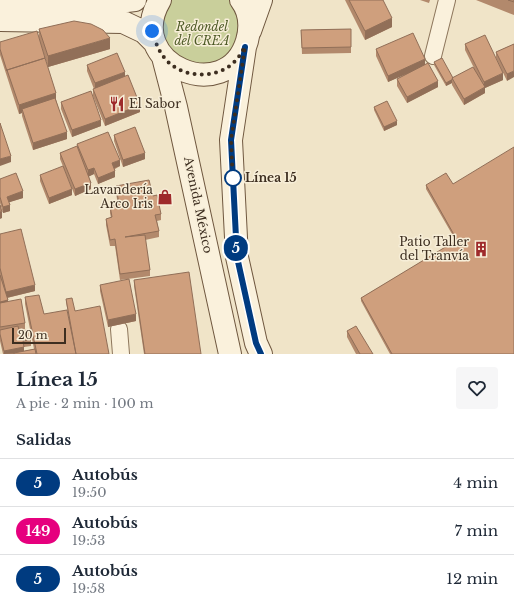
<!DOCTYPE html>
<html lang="es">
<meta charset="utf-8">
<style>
:root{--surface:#fff;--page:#f6f6f7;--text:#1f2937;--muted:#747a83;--line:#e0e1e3}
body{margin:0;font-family:"Libre Baskerville",serif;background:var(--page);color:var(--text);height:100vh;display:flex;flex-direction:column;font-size:15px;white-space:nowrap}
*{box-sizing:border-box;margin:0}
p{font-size:13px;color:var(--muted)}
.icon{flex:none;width:22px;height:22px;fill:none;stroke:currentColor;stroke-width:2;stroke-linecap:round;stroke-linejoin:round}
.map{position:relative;height:354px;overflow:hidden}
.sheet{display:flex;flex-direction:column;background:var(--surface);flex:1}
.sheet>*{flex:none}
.badge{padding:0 8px;border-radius:13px;font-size:14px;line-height:26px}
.scale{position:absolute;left:12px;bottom:10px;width:54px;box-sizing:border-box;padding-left:4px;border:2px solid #3d2e20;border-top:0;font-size:11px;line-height:14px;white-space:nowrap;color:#3d2e20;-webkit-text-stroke:3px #f7eed8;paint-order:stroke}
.you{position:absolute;width:20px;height:20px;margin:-10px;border:3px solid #fff;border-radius:50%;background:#1a73e8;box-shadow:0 0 0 6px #1a73e833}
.map>.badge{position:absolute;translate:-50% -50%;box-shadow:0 0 0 2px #fff}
h2{padding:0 16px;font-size:15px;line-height:36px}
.round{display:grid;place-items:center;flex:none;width:42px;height:42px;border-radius:4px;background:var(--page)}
.overview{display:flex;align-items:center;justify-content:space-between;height:68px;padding:0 16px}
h1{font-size:19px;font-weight:700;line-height:30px}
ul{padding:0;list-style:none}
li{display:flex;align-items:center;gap:12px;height:48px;padding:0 16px;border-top:1px solid var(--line)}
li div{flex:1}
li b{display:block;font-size:15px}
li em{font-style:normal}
li .badge{min-width:44px;font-weight:700;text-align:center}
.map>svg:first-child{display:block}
.green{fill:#c9cf9b}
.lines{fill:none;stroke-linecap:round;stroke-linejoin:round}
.minor-casing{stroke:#8d765c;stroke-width:18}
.secondary-casing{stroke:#6f573f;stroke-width:24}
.minor{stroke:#faf1dc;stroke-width:16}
.secondary{stroke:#faf1dc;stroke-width:22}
.wall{fill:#b2896c}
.shaded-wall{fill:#916f58}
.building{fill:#cf9f7d;stroke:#916f58}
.line-casing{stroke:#fff;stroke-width:9}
.line{stroke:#003b80;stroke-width:6}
.walk{stroke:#3d2e20;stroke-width:4;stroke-dasharray:0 7.2}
.stop-dot{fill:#fff;stroke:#003b80;stroke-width:2}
.labels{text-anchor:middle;stroke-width:3;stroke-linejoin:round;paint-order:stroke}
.park-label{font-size:12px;font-style:italic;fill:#4d5a26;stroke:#f7eed8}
.poi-label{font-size:12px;fill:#3d2e20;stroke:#f7eed8;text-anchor:end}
.stop-label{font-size:12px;font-weight:bold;fill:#3d2e20;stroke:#f7eed8;text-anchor:start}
.street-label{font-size:12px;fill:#3d2e20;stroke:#f7eed8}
</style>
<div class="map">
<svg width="514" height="354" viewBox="0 0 514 354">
<rect width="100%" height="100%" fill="#f0e4c8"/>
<path class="green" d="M 170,0 L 234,0 L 242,35 L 228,58 L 203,67 L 177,58 L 162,36 L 164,10 Z"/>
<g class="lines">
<g class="minor-casing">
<path id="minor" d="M 433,56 L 447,0
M 119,329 L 121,354"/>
</g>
<g class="secondary-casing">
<path id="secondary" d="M 160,0 C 122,64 227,108 247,41 C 251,27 250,12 241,0
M 0,1 L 110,3 L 135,0
M 0,20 L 123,22 L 144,32 L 155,43
M 250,31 L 261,0
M 245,47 L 231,140 L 237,257 L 256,343 L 261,354
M 163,57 L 176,107 L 230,354"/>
</g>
<use href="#minor" class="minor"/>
<use href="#secondary" class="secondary"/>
</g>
<path class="wall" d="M 345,0 L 383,0 L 392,27 L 365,40 Z
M 420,0 L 430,0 L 429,3 Z
M 476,0 L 514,0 L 514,15 Z
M 39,29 L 110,49 L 48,67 L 41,45 L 67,139 L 33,150 L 22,116 L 22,113 L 19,114 L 0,55 L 0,42 L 39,39 Z
M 351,29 L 351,53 L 302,54 L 301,30 Z
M 465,44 L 503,80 L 485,88 L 485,93 L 464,105 L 452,85 L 452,83 L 446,86 L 434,65 L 434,62 L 453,78 L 474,68 L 465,50 Z
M 514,44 L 507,81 L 496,58 L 496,52 Z
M 376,49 L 425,64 L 438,87 L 407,103 L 397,86 L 397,79 L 410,72 L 388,82 L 376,56 Z
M 87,65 L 125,77 L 140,112 L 105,126 L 93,96 L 93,89 L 94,89 L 87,71 Z
M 61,102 L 101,126 L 72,137 L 61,109 Z
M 374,107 L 397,125 L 384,131 L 374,110 Z
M 114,135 L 145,159 L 123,167 L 114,141 Z
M 77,144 L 120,166 L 115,169 L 115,177 L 98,184 L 94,174 L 89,176 L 91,189 L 75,196 L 60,159 L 60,153 L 77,148 Z
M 40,175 L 72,195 L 49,204 L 40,181 Z
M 0,179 L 23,198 L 9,202 L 10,211 L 3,213 L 0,203 Z
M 453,184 L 514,354 L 390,354 L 361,301 L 361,298 L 456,241 L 426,189 L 426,185 Z
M 116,186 L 153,196 L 161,214 L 161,220 L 157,221 L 159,231 L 159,237 L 145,240 L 150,270 L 150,276 L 120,280 L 115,246 L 110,246 L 106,225 L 106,219 L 111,218 L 110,213 L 110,206 L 118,205 L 116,193 Z
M 0,234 L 35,291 L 7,298 L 8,302 L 25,323 L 25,329 L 19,330 L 19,331 L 31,339 L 31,346 L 24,347 L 24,351 L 34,349 L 25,304 L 25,297 L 44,314 L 69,319 L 66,302 L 66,299 L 109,354 L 3,354 L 0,341 Z
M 134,280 L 201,354 L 144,354 L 134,286 Z
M 100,285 L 136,321 L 108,327 L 100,291 Z
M 347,331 L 373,354 L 356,354 L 347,337 Z"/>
<path class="shaded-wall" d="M 392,18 L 392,27 L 365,40 L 365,31 Z
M 110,38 L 110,49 L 48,67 L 48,56 Z
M 425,59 L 425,66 L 388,82 L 388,76 Z
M 514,71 L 514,77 L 507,81 L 507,74 Z
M 125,72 L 125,78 L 95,90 L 95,83 Z
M 503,73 L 503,80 L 485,88 L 485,93 L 464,105 L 464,99 L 484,88 L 484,82 Z
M 452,79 L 452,83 L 446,86 L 446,83 Z
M 438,81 L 438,87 L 407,103 L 407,97 Z
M 56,93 L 56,102 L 22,109 L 22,113 L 19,114 L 19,105 Z
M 140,105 L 140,112 L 105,126 L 105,119 Z
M 101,120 L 101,126 L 72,137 L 72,130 Z
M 397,121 L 397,125 L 384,131 L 384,127 Z
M 67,132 L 67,139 L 33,150 L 33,143 Z
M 145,153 L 145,159 L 123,167 L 123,160 Z
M 11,156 L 11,162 L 0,166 L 0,159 Z
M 120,160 L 120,166 L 112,169 L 112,163 Z
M 94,168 L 94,174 L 88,177 L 88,170 Z
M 115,171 L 115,177 L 98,184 L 98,178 Z
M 91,183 L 91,189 L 75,196 L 75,189 Z
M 72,189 L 72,195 L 49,204 L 49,198 Z
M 23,191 L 23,198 L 7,203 L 7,197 Z
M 10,205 L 10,211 L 3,213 L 3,207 Z
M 0,212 L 2,212 L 2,218 L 0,219 Z
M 35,285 L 35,291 L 6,298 L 6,292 Z
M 8,300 L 8,306 L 0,308 L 0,302 Z
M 136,314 L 136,321 L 108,327 L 108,320 Z
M 24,347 L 24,353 L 4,354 L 4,351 Z"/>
<path class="building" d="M 349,0 L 383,0 L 392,18 L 365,31 Z
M 508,0 L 514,0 L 514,2 Z
M 74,21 L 91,24 L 103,30 L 110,38 L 48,56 L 39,29 Z
M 351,29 L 351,47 L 302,48 L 301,30 Z
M 37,31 L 45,58 L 7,70 L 7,71 L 0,49 L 0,42 Z
M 413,33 L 425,59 L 388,76 L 376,49 Z
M 485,35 L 503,73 L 484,82 L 465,44 Z
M 514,44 L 514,71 L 507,74 L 496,52 Z
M 117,53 L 125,72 L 95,83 L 87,65 Z
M 45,58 L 56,93 L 19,105 L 7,70 Z
M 442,58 L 453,78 L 452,78 L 453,79 L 446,83 L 434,62 Z
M 428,63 L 438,81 L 407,97 L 397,79 Z
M 473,67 L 485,87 L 464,99 L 452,78 Z
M 128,75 L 140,105 L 105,119 L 93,89 Z
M 91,91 L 101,120 L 72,130 L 61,102 Z
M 55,98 L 67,132 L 33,143 L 22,109 Z
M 387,101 L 397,121 L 384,127 L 374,107 Z
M 0,123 L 11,156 L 0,159 Z
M 135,127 L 145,153 L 123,160 L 114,135 Z
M 108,132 L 120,160 L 112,163 L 115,171 L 98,178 L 94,168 L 88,170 L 77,144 Z
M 77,146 L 91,183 L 75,189 L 60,153 Z
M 514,147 L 514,354 L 392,354 L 361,298 L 457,240 L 426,185 L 446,173 L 453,184 Z
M 63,166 L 72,189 L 49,198 L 40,175 Z
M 16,173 L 23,191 L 7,197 L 10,205 L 3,207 L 0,197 L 0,179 Z
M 149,180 L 153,196 L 157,195 L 161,214 L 155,215 L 159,231 L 125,237 L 145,235 L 150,270 L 120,274 L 115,239 L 110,240 L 106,219 L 112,217 L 110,206 L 119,204 L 116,186 Z
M 0,205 L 2,212 L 0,212 Z
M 21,229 L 35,285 L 6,292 L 0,268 L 0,234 Z
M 189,272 L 201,354 L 145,354 L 134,280 Z
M 0,275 L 8,300 L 0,302 Z
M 129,279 L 136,314 L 108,320 L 100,285 Z
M 39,295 L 44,314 L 67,310 L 76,354 L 37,354 L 25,297 Z
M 72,298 L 75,311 L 100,306 L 109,354 L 76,354 L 66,299 Z
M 21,299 L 25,323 L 0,327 L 0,303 Z
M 18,326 L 19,331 L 29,330 L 31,339 L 23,341 L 24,347 L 4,351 L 0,334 L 0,330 Z
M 356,326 L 373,354 L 360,354 L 347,331 Z
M 35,349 L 36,354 L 14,354 L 14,353 Z"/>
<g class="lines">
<g class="line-casing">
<path id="line" d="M 245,47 L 231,140 L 237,257 L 256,343 L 261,354"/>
</g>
<use href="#line" class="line"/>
<path class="walk" d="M 152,31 C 155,40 157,48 163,56 C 179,79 218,81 236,60 C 240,56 242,51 245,47 L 231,140 L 233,184 L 233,178"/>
</g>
<defs>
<g id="restaurant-bare" transform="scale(1.2)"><path d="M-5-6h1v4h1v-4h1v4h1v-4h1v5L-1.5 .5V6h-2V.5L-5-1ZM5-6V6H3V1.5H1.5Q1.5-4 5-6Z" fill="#9e2a2b" stroke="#f7eed8" stroke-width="2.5" paint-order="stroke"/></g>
<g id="shop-bare" transform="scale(1.2)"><path d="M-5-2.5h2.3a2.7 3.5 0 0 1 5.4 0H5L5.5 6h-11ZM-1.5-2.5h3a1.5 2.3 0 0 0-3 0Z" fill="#9e2a2b" stroke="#f7eed8" stroke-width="2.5" paint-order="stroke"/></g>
<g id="building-bare" transform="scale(1.2)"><path d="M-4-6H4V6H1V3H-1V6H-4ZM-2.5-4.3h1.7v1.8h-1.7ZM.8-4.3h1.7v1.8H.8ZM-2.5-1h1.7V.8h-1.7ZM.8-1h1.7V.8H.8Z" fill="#9e2a2b" stroke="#f7eed8" stroke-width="2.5" paint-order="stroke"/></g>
</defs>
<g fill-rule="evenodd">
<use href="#restaurant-bare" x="117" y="104"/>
<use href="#shop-bare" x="165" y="197"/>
<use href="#building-bare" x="481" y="249"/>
</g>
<circle class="stop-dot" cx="233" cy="178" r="8"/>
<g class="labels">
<g class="park-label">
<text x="202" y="31">Redondel<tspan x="202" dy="14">del CREA</tspan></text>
</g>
<g class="poi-label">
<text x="129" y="108" text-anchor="start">El Sabor</text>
<text x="153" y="194">Lavandería<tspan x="153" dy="14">Arco Iris</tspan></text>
<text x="469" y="246">Patio Taller<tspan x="469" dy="14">del Tranvía</tspan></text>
</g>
<g class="stop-label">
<text x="245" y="182">Línea 15</text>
</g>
<g class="street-label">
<text transform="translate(198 205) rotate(78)" y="4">Avenida México</text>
</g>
</g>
</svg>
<div class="scale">20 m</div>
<div class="you" style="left:152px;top:31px"></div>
<b class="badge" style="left:236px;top:248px;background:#003b80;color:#fff">5</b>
</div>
<section class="sheet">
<div class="overview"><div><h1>Línea 15</h1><p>A pie · 2 min · 100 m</p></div><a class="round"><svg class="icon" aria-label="heart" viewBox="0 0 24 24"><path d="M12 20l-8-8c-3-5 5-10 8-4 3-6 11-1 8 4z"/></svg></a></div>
<h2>Salidas</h2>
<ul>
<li><span class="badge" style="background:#003b80;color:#fff">5</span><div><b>Autobús</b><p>19:50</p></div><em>4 min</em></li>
<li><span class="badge" style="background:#e6007e;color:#fff">149</span><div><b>Autobús</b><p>19:53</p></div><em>7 min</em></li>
<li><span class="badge" style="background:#003b80;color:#fff">5</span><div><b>Autobús</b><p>19:58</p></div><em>12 min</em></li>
</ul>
</section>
